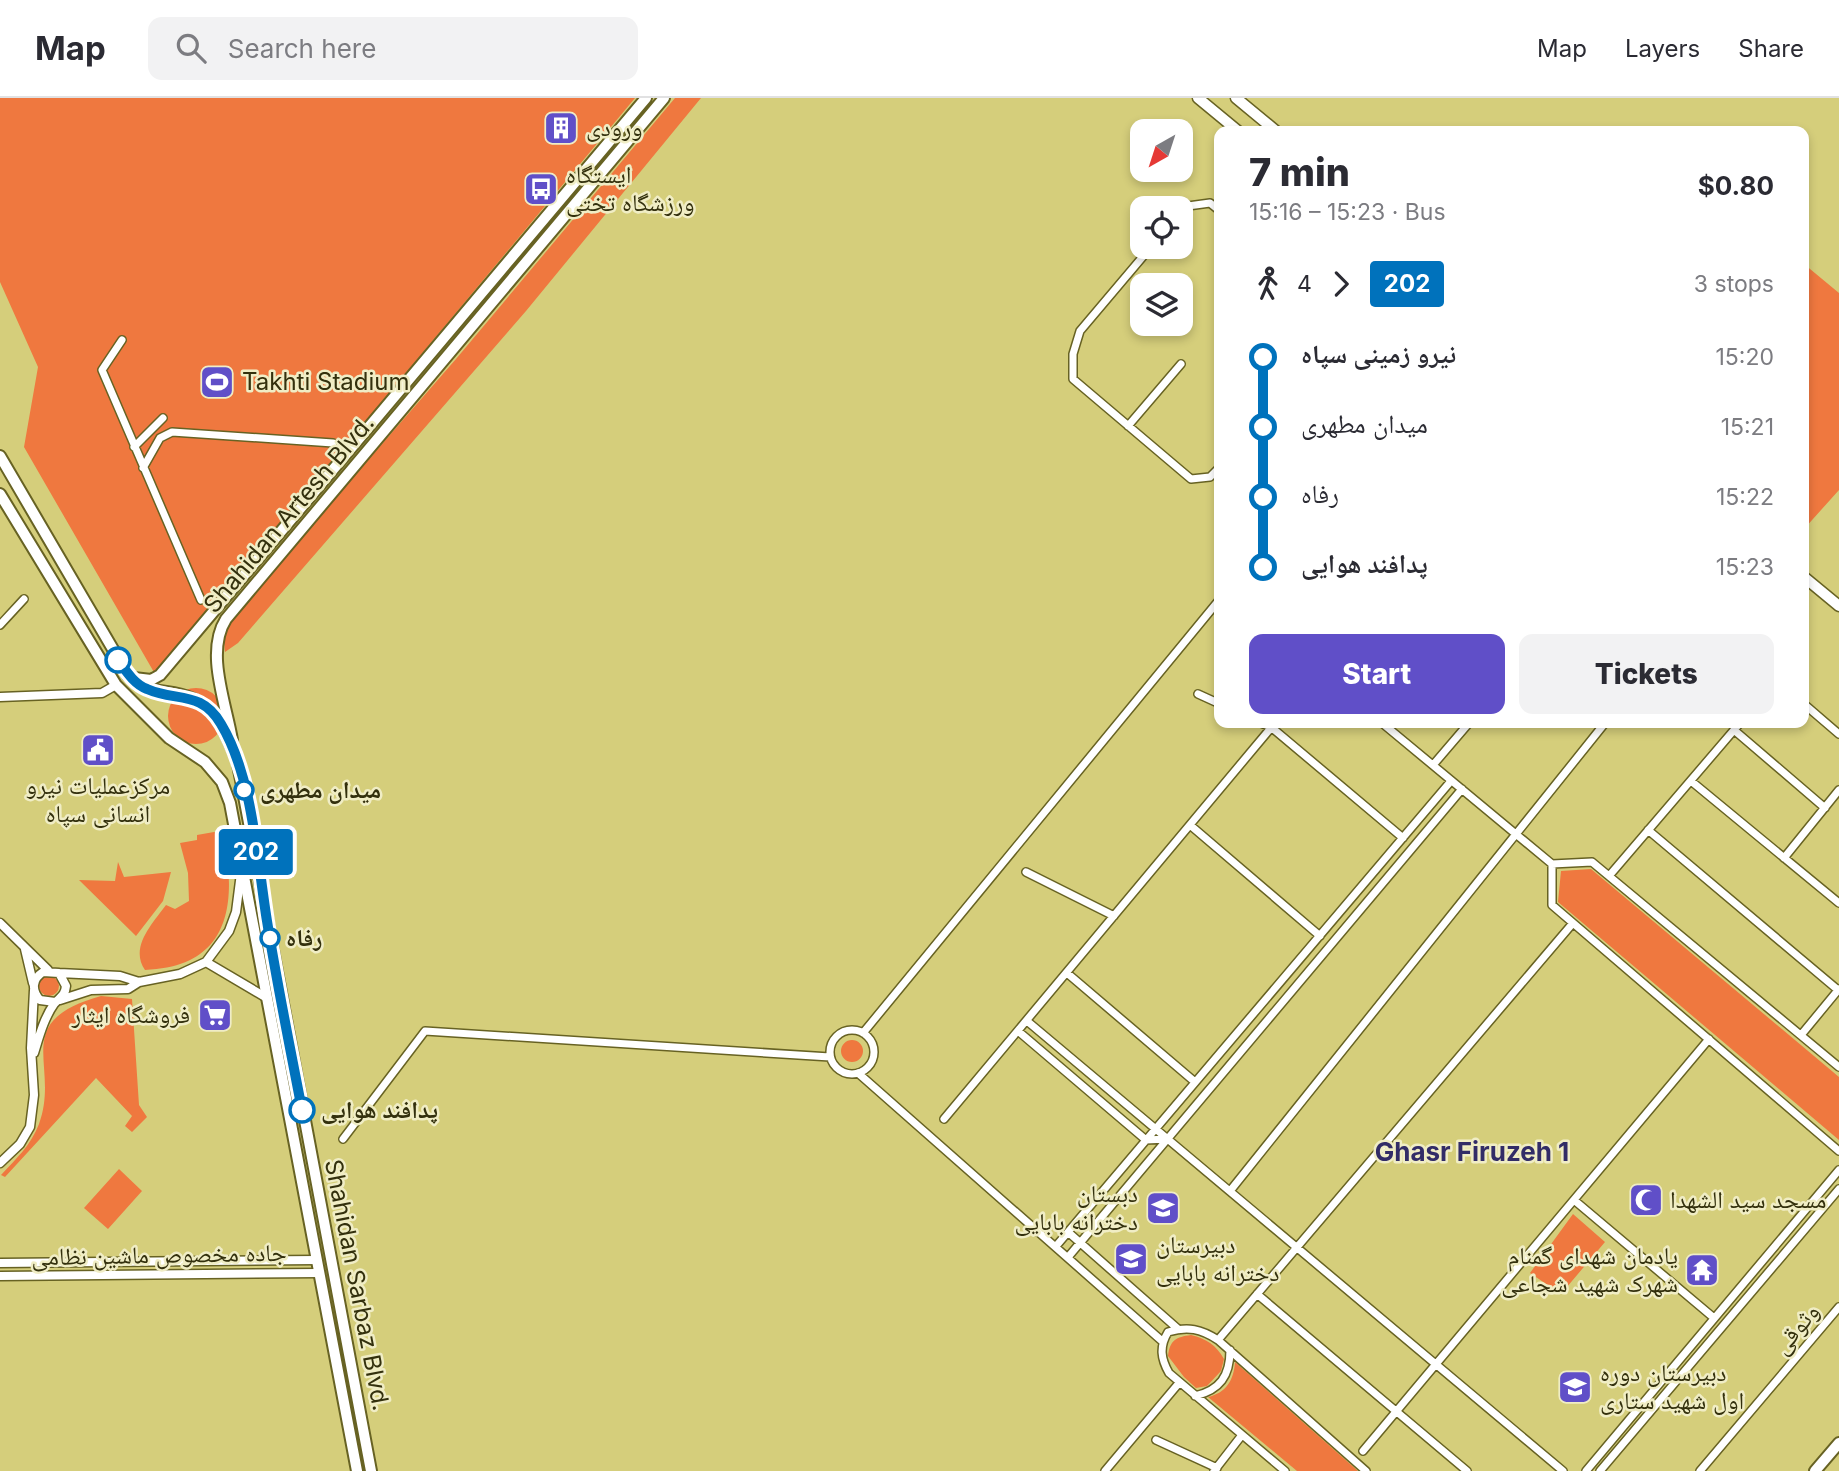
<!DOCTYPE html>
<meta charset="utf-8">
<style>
:root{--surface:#fff;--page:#f2f2f3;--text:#2b2b33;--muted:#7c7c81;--line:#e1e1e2;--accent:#604fc8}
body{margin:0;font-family:Inter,"Noto Naskh Arabic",sans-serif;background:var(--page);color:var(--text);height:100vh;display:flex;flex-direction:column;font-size:26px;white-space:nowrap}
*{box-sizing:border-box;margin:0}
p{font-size:23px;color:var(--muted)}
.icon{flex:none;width:38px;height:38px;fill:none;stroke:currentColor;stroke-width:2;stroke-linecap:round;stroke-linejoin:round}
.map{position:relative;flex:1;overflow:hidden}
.side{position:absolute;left:1214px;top:28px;width:595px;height:602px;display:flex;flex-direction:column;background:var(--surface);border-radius:14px;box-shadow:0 4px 10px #0003}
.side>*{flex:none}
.badge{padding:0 14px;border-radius:5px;font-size:24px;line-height:46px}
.needle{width:46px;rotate:219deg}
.buttons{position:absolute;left:1130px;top:21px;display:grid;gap:14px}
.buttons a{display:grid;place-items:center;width:63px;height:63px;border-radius:14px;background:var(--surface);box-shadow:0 4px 10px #0003;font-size:35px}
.map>.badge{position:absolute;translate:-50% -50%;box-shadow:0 0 0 4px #fff}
.legs{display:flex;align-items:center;gap:10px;height:77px;padding:0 35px;font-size:23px}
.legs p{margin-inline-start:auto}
.overview{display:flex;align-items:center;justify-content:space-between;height:119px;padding:0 35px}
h1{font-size:38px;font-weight:800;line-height:52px}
.cta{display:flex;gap:14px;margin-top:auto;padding:14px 35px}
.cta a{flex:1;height:80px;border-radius:14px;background:var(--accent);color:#fff;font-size:28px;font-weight:800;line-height:80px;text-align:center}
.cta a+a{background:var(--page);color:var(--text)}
ul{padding:0 35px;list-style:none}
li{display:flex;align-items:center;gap:24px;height:70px;font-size:26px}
li i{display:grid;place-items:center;width:10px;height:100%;margin:0 9px;background:currentColor}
li i::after{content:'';width:18px;height:18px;margin:-9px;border:5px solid;border-radius:50%;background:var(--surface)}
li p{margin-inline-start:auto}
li:first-child i{background:linear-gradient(#0000 50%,currentColor 0)}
li:last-child i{background:linear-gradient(currentColor 50%,#0000 0)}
header{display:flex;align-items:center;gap:42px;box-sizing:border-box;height:98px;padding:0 35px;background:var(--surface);border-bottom:2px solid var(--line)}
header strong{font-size:33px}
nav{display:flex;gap:38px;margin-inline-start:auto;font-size:24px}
.search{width:490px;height:63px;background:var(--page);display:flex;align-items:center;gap:18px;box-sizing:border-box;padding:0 24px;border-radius:14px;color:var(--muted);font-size:26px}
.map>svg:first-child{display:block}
.green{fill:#ef783f}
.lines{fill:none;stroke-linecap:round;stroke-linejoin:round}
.minor-casing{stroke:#676223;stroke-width:10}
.tertiary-casing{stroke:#676223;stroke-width:11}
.secondary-casing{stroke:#676223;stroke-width:13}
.primary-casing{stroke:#676223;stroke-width:14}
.trunk-casing{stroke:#676223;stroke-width:14}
.minor{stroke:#fff;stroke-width:7}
.tertiary{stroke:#fff;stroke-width:8}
.secondary{stroke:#fff;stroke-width:10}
.primary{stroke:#fff;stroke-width:10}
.trunk{stroke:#fff;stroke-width:10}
.line-1-casing{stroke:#fff;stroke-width:16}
.line-1{stroke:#0072bc;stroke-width:10}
.stop-1-dot{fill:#fff;stroke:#0072bc;stroke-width:3.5}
.labels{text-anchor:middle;stroke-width:5;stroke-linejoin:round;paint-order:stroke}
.poi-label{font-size:24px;fill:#33300d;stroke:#f0edc5;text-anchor:start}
.street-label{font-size:24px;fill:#33300d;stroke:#f0edc5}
.stop-label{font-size:24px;font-weight:bold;fill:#33300d;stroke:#f0edc5;text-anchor:start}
.neighbourhood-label{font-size:26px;font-weight:bold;fill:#322c67;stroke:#f0edc5}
</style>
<header>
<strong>Map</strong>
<div class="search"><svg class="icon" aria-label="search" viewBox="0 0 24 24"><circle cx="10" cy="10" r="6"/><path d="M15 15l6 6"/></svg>Search here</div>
<nav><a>Map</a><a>Layers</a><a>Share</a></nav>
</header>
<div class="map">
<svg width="1839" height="1373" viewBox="0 0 1839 1373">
<rect width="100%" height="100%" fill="#d5ce7b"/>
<path class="green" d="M 0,0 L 635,0 L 155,576 L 24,349 L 38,269 L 0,184 Z
M 675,0 L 701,0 L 526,213 L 238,545 L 225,554 L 223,534 L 233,517 L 456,261 Z
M 1804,166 L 1839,195 L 1839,392 L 1804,431 Z
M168 618a28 28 0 1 1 56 0a28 28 0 1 1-56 0Z
M 214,734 L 224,740 C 237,808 229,869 145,872 C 129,849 153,825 166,807 L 175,811 L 189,803 L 188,775 L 180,745 L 197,742 L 197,737 Z
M 118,764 L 124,779 L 171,774 L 163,803 L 136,838 L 79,782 L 115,783 Z
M 1591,771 L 1839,979 L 1839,1042 L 1558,804 L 1561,773 Z
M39 888a10 10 0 1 1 20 0a10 10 0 1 1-20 0Z
M 101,898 L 132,901 L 139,1007 L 147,1019 L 132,1034 L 125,1028 L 132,1018 L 96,980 L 5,1079 L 1,1077 C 16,1061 31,1047 39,1026 C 61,966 8,924 101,898 Z
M841 953a11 11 0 1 1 22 0a11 11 0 1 1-22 0Z
M 119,1071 L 142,1093 L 108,1131 L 84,1110 Z
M 1573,1116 L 1605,1144 L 1561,1196 L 1530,1175 Z
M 1191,1237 C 1207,1241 1216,1247 1224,1261 L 1221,1273 L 1207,1288 L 1196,1290 L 1184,1279 L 1168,1258 C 1170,1242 1176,1239 1191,1237 Z
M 1235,1264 L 1358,1373 L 1297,1373 L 1208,1299 C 1226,1295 1234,1282 1235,1264 Z"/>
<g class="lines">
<g class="minor-casing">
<path id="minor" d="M 1181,115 L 1188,108 L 1210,105 L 1220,113
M 1151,149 L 1080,233 L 1073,256 L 1073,281 L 1191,381 L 1210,379 L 1220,369
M 122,242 L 102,272 L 201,502
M 1128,328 L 1181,266
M 134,349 L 163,320
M 143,370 L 160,340 L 172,334 L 333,345
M 0,527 L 24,501
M 1198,596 L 1220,606
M 1804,606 L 1839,636
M 1261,625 L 1271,629 L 1403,740
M 1382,625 L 1552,766 L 1592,764 L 1839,969
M 1734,632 L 1825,710
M 1433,667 L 1469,625
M 1691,683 L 1839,805
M 1190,727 L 1320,838
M 1648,732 L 1838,892
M 1784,760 L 1839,692
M 1552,766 L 1552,807 L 1839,1053
M 1026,774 L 1114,818
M 1609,778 L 1740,625
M 1067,875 L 1195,984
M 1027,923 L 1563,1373
M830 954a22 22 0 1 1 44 0a22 22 0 1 1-44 0Z
M 1018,933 L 1146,1042 L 1167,1041
M 863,935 L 1220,501
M 1801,937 L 1839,891
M 858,975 L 1162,1243
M 944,1021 L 1275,625
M 343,1041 L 425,933 L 830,959
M 1230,1093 L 1605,625
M 1574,1102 L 1714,1220
M 1068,1134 L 1178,1231
M 1057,1147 L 1451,683
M 1069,1158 L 1462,691
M 1257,1196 L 1467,1373
M 1218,1242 L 1573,825
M 1195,1298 C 1220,1292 1230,1278 1230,1252
M 1156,1342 L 1217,1370
M 1363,1353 L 1709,941
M 1105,1373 L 1179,1285
M 1214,1373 L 1242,1337
M 1285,1373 L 1169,1275 C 1161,1261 1159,1249 1168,1234 C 1188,1228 1201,1231 1218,1242 L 1366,1373
M 1586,1373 L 1839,1072
M 1600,1373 L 1839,1091
M 1700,1373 L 1839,1209"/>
</g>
<g class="tertiary-casing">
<path id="tertiary" d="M 0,599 L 102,595 L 116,587
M 0,825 L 48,872
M 25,851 L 33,885
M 206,864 L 267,900
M 59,875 L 120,878 L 139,884 L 180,876 L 206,864 L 229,833 L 236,814 L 241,775
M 60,902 L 91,892 L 128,891 L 139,884
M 34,955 C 39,939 44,920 54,906 C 60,899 65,898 66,888 L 59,875 L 43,874 C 32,881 31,892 40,902 L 55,904
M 0,1065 L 20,1046 L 30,1029 L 34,997 L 31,950 L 34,892
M 0,1165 L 317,1162
M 0,1178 L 319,1175"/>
</g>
<g class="secondary-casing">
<path id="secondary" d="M 1198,0 L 1238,33
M 1236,0 L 1276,33
M 1804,479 L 1839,508"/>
</g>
<g class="primary-casing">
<path id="primary" d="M 0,358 L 128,577 C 154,600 166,589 193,601 C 218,611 227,639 237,661 L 371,1373
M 0,396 L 116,587 L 169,640 L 205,664 L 222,684 L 230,705 L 357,1373
M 134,580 L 151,582 L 160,577 L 646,0
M 232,642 C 226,605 205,554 226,521 L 664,0"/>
</g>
<g class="trunk-casing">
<path id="trunk" d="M 1815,1373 L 1839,1345"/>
</g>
<use href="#minor" class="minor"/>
<use href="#tertiary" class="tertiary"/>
<use href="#secondary" class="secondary"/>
<use href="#primary" class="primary"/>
<use href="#trunk" class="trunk"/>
</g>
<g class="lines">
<g class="line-1-casing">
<path id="line-1" d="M 118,562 C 126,573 134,586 147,591 C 176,604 201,592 221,626 C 253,679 257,762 267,823 C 277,886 290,949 302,1012"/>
</g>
<use href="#line-1" class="line-1"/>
</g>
<defs>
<g id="building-square" transform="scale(1.75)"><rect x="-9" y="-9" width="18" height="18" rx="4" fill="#604fc8" stroke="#f0edc5"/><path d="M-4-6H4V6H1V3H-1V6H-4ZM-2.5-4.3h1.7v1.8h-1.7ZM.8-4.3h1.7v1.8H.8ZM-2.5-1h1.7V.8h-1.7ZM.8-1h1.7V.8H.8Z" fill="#fff"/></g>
<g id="bus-square" transform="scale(1.75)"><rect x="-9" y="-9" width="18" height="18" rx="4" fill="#604fc8" stroke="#f0edc5"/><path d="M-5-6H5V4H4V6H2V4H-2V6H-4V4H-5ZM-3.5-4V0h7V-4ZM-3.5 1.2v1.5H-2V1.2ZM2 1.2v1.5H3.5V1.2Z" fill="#fff"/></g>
<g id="stadium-square" transform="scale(1.75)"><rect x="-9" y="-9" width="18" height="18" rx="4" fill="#604fc8" stroke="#f0edc5"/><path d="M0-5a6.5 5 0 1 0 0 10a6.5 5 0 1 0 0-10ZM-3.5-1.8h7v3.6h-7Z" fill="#fff"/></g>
<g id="civic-square" transform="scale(1.75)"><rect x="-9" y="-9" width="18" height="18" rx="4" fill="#604fc8" stroke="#f0edc5"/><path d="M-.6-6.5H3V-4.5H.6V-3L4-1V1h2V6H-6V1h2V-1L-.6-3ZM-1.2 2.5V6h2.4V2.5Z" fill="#fff"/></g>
<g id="supermarket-square" transform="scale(1.75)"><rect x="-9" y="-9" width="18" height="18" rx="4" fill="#604fc8" stroke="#f0edc5"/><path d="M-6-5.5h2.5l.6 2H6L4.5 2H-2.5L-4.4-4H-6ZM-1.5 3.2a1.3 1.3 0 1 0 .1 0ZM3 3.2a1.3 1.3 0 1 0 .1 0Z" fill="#fff"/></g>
<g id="mosque-square" transform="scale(1.75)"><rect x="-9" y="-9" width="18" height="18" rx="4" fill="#604fc8" stroke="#f0edc5"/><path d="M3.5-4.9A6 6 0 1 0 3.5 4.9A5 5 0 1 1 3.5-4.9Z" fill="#fff"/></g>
<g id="school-square" transform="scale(1.75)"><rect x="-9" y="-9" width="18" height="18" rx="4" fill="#604fc8" stroke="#f0edc5"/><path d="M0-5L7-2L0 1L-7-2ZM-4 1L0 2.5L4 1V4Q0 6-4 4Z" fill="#fff"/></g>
<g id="temple-square" transform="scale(1.75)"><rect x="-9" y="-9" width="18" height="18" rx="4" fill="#604fc8" stroke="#f0edc5"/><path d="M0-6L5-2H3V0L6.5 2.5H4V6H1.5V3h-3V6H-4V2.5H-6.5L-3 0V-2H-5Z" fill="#fff"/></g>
</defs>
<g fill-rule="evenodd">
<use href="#building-square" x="561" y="30"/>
<use href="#bus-square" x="541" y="91"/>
<use href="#stadium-square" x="217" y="284"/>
<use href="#civic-square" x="98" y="652"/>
<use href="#supermarket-square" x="215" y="917"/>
<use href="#mosque-square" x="1646" y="1102"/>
<use href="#school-square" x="1163" y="1110"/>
<use href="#school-square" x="1131" y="1161"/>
<use href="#temple-square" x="1702" y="1172"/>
<use href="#school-square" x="1575" y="1289"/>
</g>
<g class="stop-1-dot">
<circle cx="118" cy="562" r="12"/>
<circle cx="244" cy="692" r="9"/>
<circle cx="270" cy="840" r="9"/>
<circle cx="302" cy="1012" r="12"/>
</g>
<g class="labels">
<g class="poi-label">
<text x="586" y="38">ورودی</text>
<text x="566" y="85">ایستگاه<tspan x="566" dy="28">ورزشگاه تختی</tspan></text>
<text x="242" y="292">Takhti Stadium</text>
<text x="98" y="696" text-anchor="middle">مرکزعملیات نیرو<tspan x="98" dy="28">انسانی سپاه</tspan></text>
<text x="190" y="925" text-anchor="end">فروشگاه ایثار</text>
<text x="1138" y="1104" text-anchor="end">دبستان<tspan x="1138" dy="28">دخترانه بابایی</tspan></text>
<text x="1670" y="1110">مسجد سید الشهدا</text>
<text x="1156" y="1155">دبیرستان<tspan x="1156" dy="28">دخترانه بابایی</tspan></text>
<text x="1678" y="1166" text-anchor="end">یادمان شهدای گمنام<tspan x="1678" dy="28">شهرک شهید شجاعی</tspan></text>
<text x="1600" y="1283">دبیرستان دوره<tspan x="1600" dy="28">اول شهید ستاری</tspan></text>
</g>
<g class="street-label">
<text transform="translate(289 416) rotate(-50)" y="8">Shahidan Artesh Blvd.</text>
<text transform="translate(159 1157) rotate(-1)" y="8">جاده مخصوص ماشین نظامی</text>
<text transform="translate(357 1187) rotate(79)" y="8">Shahidan Sarbaz Blvd.</text>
<text transform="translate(1796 1231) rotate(-50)" y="8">وثوقی</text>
</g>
<g class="stop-label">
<text x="260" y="700">میدان مطهری</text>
<text x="286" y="848">رفاه</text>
<text x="321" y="1020">پدافند هوایی</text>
</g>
<g class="neighbourhood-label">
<text x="1472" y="1063">Ghasr Firuzeh 1</text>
</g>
</g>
</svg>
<div class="buttons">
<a><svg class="needle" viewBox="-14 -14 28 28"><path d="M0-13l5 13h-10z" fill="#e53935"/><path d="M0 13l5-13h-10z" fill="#7c7c81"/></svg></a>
<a><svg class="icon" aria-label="locate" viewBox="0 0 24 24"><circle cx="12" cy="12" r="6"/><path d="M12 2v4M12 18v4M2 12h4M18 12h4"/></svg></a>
<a><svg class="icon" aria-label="layers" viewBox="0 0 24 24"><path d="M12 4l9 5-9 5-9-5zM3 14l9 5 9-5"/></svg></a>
</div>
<b class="badge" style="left:256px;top:754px;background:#0072bc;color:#fff">202</b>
<section class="side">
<div class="overview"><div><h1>7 min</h1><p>15:16 – 15:23 · Bus</p></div><b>$0.80</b></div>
<div class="legs"><svg class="icon" aria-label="walk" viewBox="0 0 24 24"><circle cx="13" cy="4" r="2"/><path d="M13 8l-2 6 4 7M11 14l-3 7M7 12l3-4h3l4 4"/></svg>4<svg class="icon" aria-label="forward" viewBox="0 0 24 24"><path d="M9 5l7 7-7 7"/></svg><b class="badge" style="background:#0072bc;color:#fff">202</b><p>3 stops</p></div>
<ul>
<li><i style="color:#0072bc"></i><b>نیرو زمینی سپاه</b><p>15:20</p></li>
<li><i style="color:#0072bc"></i><span>میدان مطهری</span><p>15:21</p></li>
<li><i style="color:#0072bc"></i><span>رفاه</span><p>15:22</p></li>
<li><i style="color:#0072bc"></i><b>پدافند هوایی</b><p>15:23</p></li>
</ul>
<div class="cta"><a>Start</a><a>Tickets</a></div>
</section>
</div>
